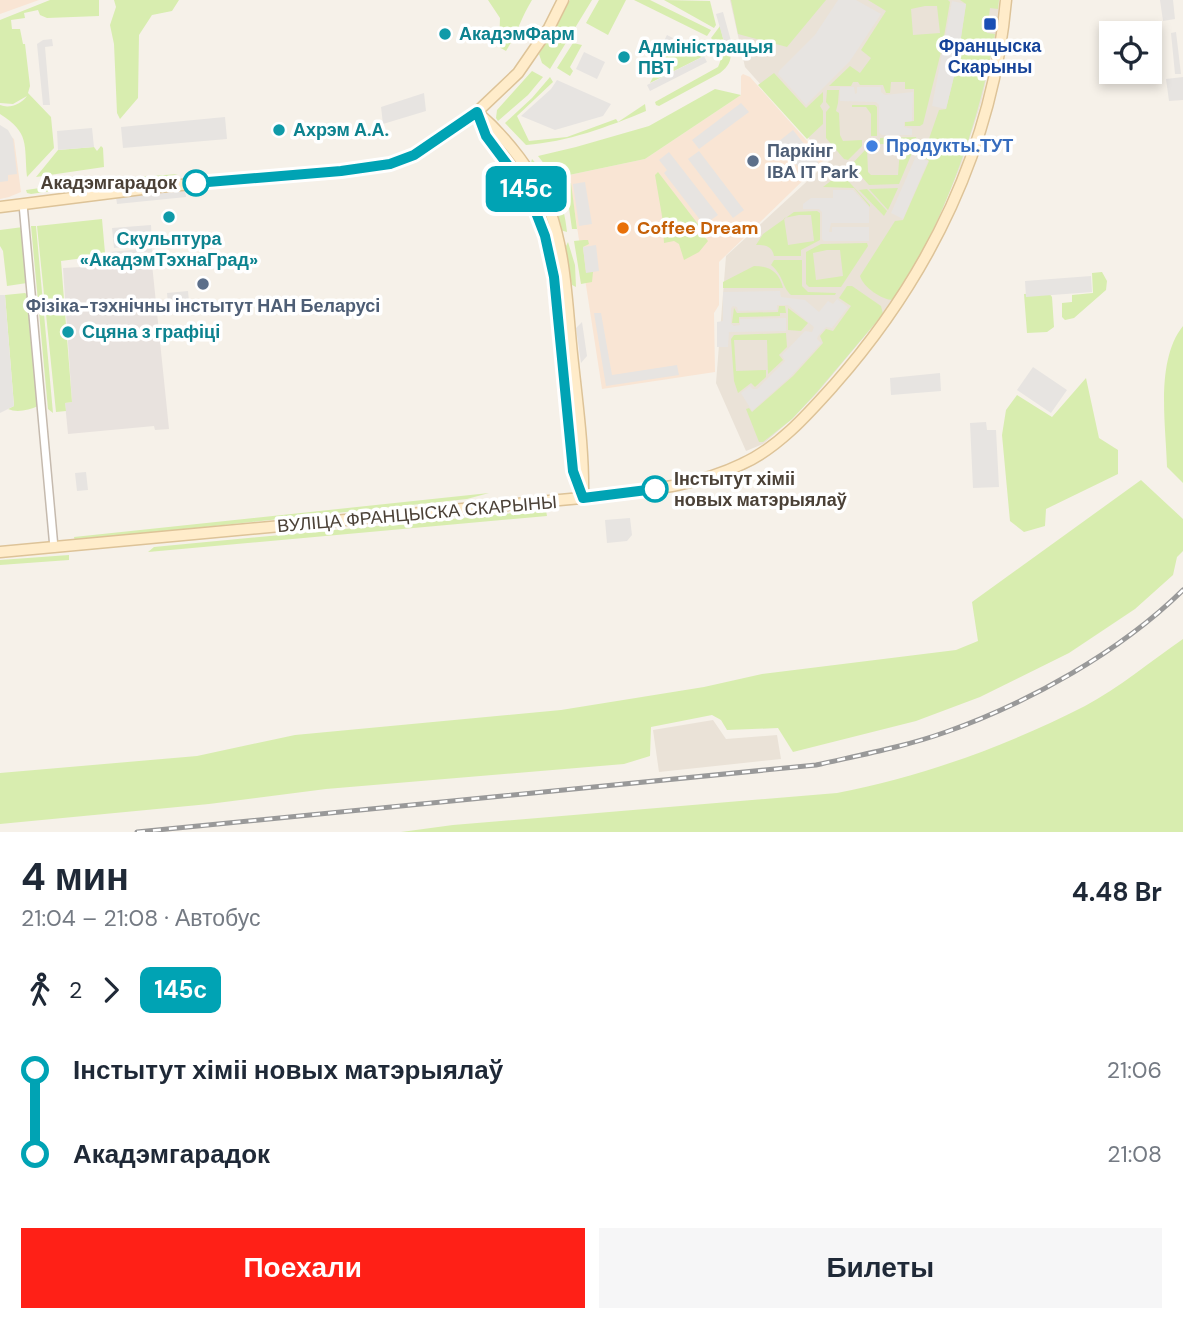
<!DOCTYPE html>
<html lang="ru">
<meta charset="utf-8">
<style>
:root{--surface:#fff;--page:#f6f6f7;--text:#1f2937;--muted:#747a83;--accent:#ff2017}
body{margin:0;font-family:"DM Sans",sans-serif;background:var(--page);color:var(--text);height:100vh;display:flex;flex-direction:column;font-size:26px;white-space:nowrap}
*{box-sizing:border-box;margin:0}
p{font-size:23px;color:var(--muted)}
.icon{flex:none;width:38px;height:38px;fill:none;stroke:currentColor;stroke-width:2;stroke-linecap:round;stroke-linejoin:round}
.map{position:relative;height:832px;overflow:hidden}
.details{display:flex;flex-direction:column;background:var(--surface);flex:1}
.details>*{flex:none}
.badge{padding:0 14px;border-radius:10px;font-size:24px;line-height:46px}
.tools{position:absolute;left:1099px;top:21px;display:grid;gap:14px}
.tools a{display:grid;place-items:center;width:63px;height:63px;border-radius:0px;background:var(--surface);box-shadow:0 4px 10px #0003;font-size:35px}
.map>.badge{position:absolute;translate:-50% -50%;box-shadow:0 0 0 4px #fff}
.legs{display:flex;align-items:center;gap:10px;height:77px;padding:0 21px;font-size:23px}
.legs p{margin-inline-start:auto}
.head{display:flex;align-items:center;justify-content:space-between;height:119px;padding:0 21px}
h1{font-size:38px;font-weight:700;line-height:52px}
.action{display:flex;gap:14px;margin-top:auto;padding:14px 21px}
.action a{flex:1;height:80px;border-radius:0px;background:var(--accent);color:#fff;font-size:28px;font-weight:700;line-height:80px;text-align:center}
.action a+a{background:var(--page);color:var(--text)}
ul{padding:0 21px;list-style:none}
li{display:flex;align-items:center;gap:24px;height:84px;font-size:26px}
li i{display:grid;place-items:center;width:10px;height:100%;margin:0 9px;background:currentColor}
li i::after{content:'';width:18px;height:18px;margin:-9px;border:5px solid;border-radius:50%;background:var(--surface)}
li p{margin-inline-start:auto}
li:first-child i{background:linear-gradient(#0000 50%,currentColor 0)}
li:last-child i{background:linear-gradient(currentColor 50%,#0000 0)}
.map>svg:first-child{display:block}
.residential{fill:#eae2d7}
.commercial{fill:#f9e5d4}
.industrial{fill:#e8e2de}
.green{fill:#d8edaf;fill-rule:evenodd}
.parking{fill:#e7e4e1}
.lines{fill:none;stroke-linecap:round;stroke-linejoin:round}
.street-casing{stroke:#c5baae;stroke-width:10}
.secondary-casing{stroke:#ddc398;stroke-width:13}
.street{stroke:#fff;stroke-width:7}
.secondary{stroke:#ffecca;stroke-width:10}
.rail-casing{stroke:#999;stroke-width:5}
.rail{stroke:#fff;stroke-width:2.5;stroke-dasharray:8;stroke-linecap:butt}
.line-1-casing{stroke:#fff;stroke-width:16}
.line-1{stroke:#00a3b4;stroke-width:10}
.transit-dot{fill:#1a4fb4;stroke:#fff;stroke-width:2.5}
.culture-dot{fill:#0f9aa8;stroke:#fff;stroke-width:2.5}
.shop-dot{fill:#3f7fe0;stroke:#fff;stroke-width:2.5}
.service-dot{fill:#5c6f8a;stroke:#fff;stroke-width:2.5}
.stop-1-dot{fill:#fff;stroke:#00a3b4;stroke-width:3.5}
.food-dot{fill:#e8710a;stroke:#fff;stroke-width:2.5}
.labels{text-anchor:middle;stroke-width:7;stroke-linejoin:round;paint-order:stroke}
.culture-label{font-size:18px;font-weight:bold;fill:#0d838f;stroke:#fff;text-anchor:start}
.transit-label{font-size:18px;font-weight:bold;fill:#164399;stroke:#fff}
.shop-label{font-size:18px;font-weight:bold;fill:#366cbe;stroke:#fff;text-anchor:start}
.service-label{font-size:18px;font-weight:bold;fill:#4e5e75;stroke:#fff;text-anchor:start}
.stop-label{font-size:18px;font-weight:bold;fill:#4b4137;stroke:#fff;text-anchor:end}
.food-label{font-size:18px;font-weight:bold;fill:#c56008;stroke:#fff;text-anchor:start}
.street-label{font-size:18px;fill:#4b4137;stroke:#fff}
</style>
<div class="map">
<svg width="1183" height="832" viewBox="0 0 1183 832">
<rect width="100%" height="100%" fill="#f6f1e9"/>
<path class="residential" d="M 730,0 L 999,0 L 996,35 L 981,103 L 961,165 L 929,241 L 884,313 L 818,392 L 792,419 L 763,444 L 746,451 L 716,383 L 726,256 L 829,161 L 745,67 Z
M 713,720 L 726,739 L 777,735 L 781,759 L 659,772 L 653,730 Z"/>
<path class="commercial" d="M 0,0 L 39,0 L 0,14 Z
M 743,74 L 750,77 L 824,160 L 719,262 L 719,305 L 714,313 L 715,372 L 602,389 L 569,175 L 645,159 L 741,95 L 741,76 Z
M 0,128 L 14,139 L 21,192 L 9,197 L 0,199 Z"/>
<path class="industrial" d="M 152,264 L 169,429 L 155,430 L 154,426 L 68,434 L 65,403 L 72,402 L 63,268 L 99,266 L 113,269 Z"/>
<path class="green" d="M 50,0 L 99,0 L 99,16 L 47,18 L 40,15 L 38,10 L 24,13 L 25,18 L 11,20 L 12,29 L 20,29 L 23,44 L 25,44 L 30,86 L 28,93 L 51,117 L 54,148 L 27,177 C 24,144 30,133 0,114 L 0,105 C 10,109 21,104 27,96 L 13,104 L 0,103 L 0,20 Z
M 114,0 L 179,0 L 172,11 L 152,15 L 139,35 L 138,98 L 120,119 L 117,113 L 114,44 L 110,25 L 116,7 Z
M 488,0 L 532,0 C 521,18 517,34 506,51 L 499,47 L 500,18 Z
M 570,0 L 592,0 L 550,69 L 542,63 L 539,54 Z
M 599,0 L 626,0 L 608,35 L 586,23 Z
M 634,0 L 650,0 L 711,30 L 707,36 Z
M 664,0 L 710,1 L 716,25 L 714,28 Z
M 731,0 L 826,0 L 787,47 L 738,34 Z
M 868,0 L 948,0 L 950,2 L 942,48 L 923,124 L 920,126 L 905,126 L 905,122 L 914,121 L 914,89 L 905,89 L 905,82 L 891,82 L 890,93 L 886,93 L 883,85 L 860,85 L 858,82 L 853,82 L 851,86 L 829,86 L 850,66 L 860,73 L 871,58 L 861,50 L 886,11 ZM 925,6 L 937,6 L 940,33 L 913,35 L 911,9 Z
M 960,0 L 999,0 L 998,9 L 990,8 L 987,33 L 995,34 C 982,105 960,175 928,240 C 918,260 904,280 893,300 C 882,300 863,287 860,276 L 895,221 L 903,220 L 929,161 L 923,156 L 939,110 L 946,109 L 957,64 L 966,4 Z
M 720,26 L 724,42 L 730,42 C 732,56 732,64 720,73 L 659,106 L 656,105 L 655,102 L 718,67 C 724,55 720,47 711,38 Z
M 573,43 L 582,45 L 570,67 L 573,71 L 570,76 L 557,68 Z
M 682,43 L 704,53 L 704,56 L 650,83 L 666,52 L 676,56 Z
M 532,71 L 543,77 L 528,95 L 498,121 L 496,118 L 497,110 Z
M 774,73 L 806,108 L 823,92 L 823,102 L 820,106 L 823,111 L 823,124 L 807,139 L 758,85 Z
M 550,77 L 553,82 L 517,116 L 529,141 L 567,137 L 616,119 L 618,122 L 645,104 L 646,111 C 608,127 567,142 526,145 L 505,123 L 532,98 Z
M 715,89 L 741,95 L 645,159 L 569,175 L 570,179 L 560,184 L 538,156 L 576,147 L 649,126 Z
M 827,90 L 839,90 L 838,103 L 836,111 L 839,113 L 840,135 L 843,141 L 862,140 L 862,146 L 848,160 L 844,159 L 826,138 L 826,112 L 830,107 L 826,102 Z
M 852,105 L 875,105 L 877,107 L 877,136 L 871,136 L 871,114 L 866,107 L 852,107 Z
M 493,135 L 527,183 L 548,226 L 553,242 L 561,288 L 574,421 L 551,243 L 491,136 Z
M 916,137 L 917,141 L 899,184 L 869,185 L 851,165 L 867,148 L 868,172 L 871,175 L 898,175 L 900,149 L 897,144 L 880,144 L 880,138 Z
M 101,146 L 103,148 L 104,167 L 36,177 L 58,150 L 94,147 L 97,151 Z
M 532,159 C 554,183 564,200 567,232 L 560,230 L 557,212 L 562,209 L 552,186 L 546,190 L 531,163 Z
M 658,172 L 701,228 L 663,222 L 655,175 Z
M 841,173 L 870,205 L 870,207 L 854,188 L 823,187 Z
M 178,174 L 150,182 L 115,184 L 112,179 Z
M 102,179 L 101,184 L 31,194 L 27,193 L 26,190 Z
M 571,183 L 577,229 L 572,229 L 569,208 L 560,187 Z
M 898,188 L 888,210 L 869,189 Z
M 867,189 L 887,211 L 884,216 L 859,190 Z
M 817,211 L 820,213 L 820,240 L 801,250 L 801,256 L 774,256 C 772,246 766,245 756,245 L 763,234 L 794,212 ZM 799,215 L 811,215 L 814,241 L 788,245 L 784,218 Z
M 102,219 L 105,253 L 99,256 L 61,261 L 72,402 L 65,403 L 66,411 L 56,412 L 37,226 Z
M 31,226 L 36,226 L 53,413 L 48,409 Z
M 23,227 L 27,283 L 7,286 L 3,251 L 0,246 L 0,230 Z
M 663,228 L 704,236 L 708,241 L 699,252 L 684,260 L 679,244 L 674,241 L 664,243 Z
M 584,240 L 588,240 L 589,244 L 583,247 L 586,272 L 593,272 L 592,282 L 581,284 L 574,241 Z
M 568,242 L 575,265 L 576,287 L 572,285 L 564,250 Z
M 867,243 L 868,246 L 841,287 L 809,287 L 806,284 L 806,252 L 821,244 ZM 827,250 L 840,250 L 843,276 L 816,280 L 813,253 Z
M 774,260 L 802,260 L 802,286 L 808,292 L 836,293 L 835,295 L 791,295 C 782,287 784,276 771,265 Z
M 754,266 C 770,266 779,272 783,288 L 723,288 L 723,282 Z
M 1102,272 L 1107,281 L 1106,290 L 1074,318 L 1065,320 L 1062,317 L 1062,303 L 1072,302 L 1072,295 L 1093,293 L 1092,273 Z
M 847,286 L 852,286 L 881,306 L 883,314 L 817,392 L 792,419 L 763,442 L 759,442 L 746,409 L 749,408 L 752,412 L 793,376 L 823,343 L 820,336 L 826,329 L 833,331 L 851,306 L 839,298 Z
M 25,293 L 28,295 L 38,406 C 29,410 17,413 8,409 L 14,406 L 5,295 Z
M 1049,293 L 1052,297 L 1054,327 L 1047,332 L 1027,333 L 1024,294 Z
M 779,306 L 785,306 L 786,313 L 780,313 L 780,316 L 739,317 L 739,323 L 732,323 L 734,308 L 737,313 L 778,312 Z
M 788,308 L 808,323 L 801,331 L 788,330 Z
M 1183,326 L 1183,483 L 1167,467 C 1166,425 1155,361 1183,326 Z
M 786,333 L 787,347 L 779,355 L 783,360 L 768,374 L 767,340 L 734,340 L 736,371 L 766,370 L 766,377 L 755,387 L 751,383 L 738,393 L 734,381 L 731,339 L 734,335 Z
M 1086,378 L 1099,438 L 1118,450 L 1118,474 L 1046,509 L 1045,526 L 1024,532 L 1010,521 L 1002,435 L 1006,410 L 1017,395 L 1052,417 Z
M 1141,480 L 1183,519 L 1183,551 L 1177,557 L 1173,575 L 1135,609 L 1069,653 L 980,697 L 916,721 L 793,752 L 778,728 L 727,730 L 721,720 L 712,715 L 651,727 L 650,756 L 624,764 L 326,789 L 209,804 L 0,824 L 0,773 L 197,756 L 295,735 L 561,710 L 704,687 L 762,674 L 956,650 L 978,641 L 972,602 Z
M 489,493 L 467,499 L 75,541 L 74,537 Z
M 546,510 L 547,516 L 148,552 L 154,547 Z
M 69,555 L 69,560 L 0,565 L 0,560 Z
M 1183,639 L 1183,832 L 401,832 L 453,825 L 837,793 C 924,776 1006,746 1085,706 C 1119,688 1151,661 1183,639 Z"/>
<path class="parking" d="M 838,0 L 856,0 L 881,14 L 850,61 L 806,105 L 778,74 L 779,71 L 815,35 Z
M 1160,0 L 1173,0 L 1175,19 L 1163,21 Z
M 952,1 L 966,4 L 957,64 L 946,109 L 932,106 Z
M 723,12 L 731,41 L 724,42 L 716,14 Z
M 1176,32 L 1181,74 L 1175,74 L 1171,33 Z
M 667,35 L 673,38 L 653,77 L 647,74 Z
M 52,39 L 53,46 L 45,47 L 50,105 L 43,105 L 37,44 L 43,40 Z
M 584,52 L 605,62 L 597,79 L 576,69 Z
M 704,56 L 707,62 L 650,91 L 647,85 Z
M 1183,77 L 1183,100 L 1169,101 L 1166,79 Z
M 557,80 L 611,104 L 603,116 L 555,130 L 521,116 L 551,89 Z
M 840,87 L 854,87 L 855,94 L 857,93 L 857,87 L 881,87 L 881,92 L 885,95 L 913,92 L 912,121 L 904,122 L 904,127 L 912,129 L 912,135 L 882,135 L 879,132 L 879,105 L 876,102 L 840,101 Z
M 424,93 L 426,111 L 383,124 L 381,107 Z
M 741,103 L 749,112 L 699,149 L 692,140 Z
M 225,117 L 227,139 L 123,148 L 121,127 Z
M 0,125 L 8,130 L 13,139 L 17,174 L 8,175 L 8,181 L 0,182 Z
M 92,128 L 94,147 L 58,150 L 57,131 Z
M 793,130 L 819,163 L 804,174 L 778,142 Z
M 699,151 L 744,210 L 733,218 L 688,159 Z
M 669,152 L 718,215 L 704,225 L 664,173 L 667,170 L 659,160 Z
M 916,156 L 928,161 L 903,219 L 891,213 Z
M 585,182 L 592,224 L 579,226 L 573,184 Z
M 185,190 L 186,197 L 117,204 L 116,197 Z
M 833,190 L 853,190 L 869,207 L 869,223 L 831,223 L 829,232 L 832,232 L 832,227 L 869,227 L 869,241 L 824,241 L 822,239 L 822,212 L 819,209 L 803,209 L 803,204 L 811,198 L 833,198 Z
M 151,225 L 152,244 L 114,248 L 112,228 Z
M 596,245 L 599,271 L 586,273 L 583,247 Z
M 152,248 L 153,261 L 112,265 L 110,252 Z
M 1091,276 L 1092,292 L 1026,297 L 1025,281 Z
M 188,291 L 190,311 L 169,313 L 167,293 Z
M 780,291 L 781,297 L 805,300 L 819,312 L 828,301 L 833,304 L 837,299 L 848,307 L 832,328 L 826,327 L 818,336 L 817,339 L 821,343 L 791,376 L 752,411 L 741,393 L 750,386 L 753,389 L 757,389 L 785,361 L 782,355 L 805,331 L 812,332 L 814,327 L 788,305 L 777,305 L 777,310 L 738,311 L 737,307 L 733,306 L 731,308 L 731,324 L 734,326 L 740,325 L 740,319 L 786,318 L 786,331 L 729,332 L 728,347 L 717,347 L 717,322 L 723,321 L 723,292 Z
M 0,295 L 5,295 L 14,406 L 0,413 Z
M 594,313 L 601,313 L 612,375 L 677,365 L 679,375 L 606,386 Z
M 582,322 L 587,356 L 581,363 L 576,328 Z
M 1033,367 L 1067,390 L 1051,413 L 1017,390 Z
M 940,373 L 941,391 L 891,395 L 890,378 Z
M 986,422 L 987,430 L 996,430 L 999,487 L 973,488 L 970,423 Z
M 86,472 L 88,490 L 77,491 L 75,473 Z
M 630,518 L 632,535 L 627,541 L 607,543 L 605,520 Z"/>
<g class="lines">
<g class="street-casing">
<path id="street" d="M 23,204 L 54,548"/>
</g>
<g class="secondary-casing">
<path id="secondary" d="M 477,112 C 505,136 537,176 550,211 C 566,256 567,307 572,354 C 577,402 584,450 583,498
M 478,115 L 486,136 L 528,192 L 546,236 L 553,277 L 573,471 L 580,490
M 0,207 L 158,187 L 341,171 L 391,164 L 402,160 L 414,155 L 477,112 L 518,73 L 549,28 L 563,0
M 0,552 L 603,496 C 650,490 699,485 742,464 C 778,448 808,414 834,385 C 930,276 993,146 1006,0"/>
</g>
<use href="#street" class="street"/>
<use href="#secondary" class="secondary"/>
<g class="rail-casing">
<path id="rail" d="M 137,832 L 816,765 C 860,755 904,747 946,732 C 1028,703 1120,652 1183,590"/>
</g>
<use href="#rail" class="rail"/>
</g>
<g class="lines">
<g class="line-1-casing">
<path id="line-1" d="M 196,183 L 341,171 L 390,164 L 414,155 L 477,112 L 486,136 L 528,192 L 545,236 L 554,277 L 573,471 L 583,498 L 655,489"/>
</g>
<use href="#line-1" class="line-1"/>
</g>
<rect class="transit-dot" x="983" y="17" width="14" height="14" rx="3.5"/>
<g class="culture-dot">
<circle cx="445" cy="34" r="7"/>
<circle cx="624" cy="57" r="7"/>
<circle cx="279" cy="130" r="7"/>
<circle cx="169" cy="217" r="7"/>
<circle cx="68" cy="332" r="7"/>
</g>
<circle class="shop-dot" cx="872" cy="146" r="7"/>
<g class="service-dot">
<circle cx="753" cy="161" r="7"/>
<circle cx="203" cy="284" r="7"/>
</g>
<g class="stop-1-dot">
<circle cx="196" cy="183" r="12"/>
<circle cx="655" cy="489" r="12"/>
</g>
<circle class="food-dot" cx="623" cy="228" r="7"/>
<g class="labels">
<g class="culture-label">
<text x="459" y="40">АкадэмФарм</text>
<text x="638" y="53">Адміністрацыя<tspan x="638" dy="21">ПВТ</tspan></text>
<text x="293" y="136">Ахрэм А.А.</text>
<text x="169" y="245" text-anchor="middle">Скульптура<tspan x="169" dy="21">«АкадэмТэхнаГрад»</tspan></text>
<text x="82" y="338">Сцяна з графіці</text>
</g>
<g class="transit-label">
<text x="990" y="52">Францыска<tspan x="990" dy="21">Скарыны</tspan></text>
</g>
<g class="shop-label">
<text x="886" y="152">Продукты.ТУТ</text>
</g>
<g class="service-label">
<text x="767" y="157">Паркінг<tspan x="767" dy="21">IBA IT Park</tspan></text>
<text x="203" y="312" text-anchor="middle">Фізіка-тэхнічны інстытут НАН Беларусі</text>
</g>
<g class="stop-label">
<text x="177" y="189">Акадэмгарадок</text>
<text x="674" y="485" text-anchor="start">Інстытут хіміі<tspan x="674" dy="21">новых матэрыялаў</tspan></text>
</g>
<g class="food-label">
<text x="637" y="234">Coffee Dream</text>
</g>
<g class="street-label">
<text transform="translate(417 514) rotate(-5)" y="6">ВУЛІЦА ФРАНЦЫСКА СКАРЫНЫ</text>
</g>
</g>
</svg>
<div class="tools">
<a><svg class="icon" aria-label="locate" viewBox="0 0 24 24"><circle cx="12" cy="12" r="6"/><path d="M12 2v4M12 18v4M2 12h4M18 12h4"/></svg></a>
</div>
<b class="badge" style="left:526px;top:189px;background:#00a3b4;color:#fff">145с</b>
</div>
<section class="details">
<div class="head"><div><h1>4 мин</h1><p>21:04 – 21:08 · Автобус</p></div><b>4.48 Br</b></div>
<div class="legs"><svg class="icon" aria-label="walk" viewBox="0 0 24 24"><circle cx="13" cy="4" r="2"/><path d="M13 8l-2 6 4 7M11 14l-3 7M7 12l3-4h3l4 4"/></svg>2<svg class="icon" aria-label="forward" viewBox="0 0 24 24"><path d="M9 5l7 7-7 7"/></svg><b class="badge" style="background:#00a3b4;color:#fff">145с</b></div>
<ul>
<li><i style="color:#00a3b4"></i><b>Інстытут хіміі новых матэрыялаў</b><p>21:06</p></li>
<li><i style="color:#00a3b4"></i><b>Акадэмгарадок</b><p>21:08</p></li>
</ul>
<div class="action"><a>Поехали</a><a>Билеты</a></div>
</section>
